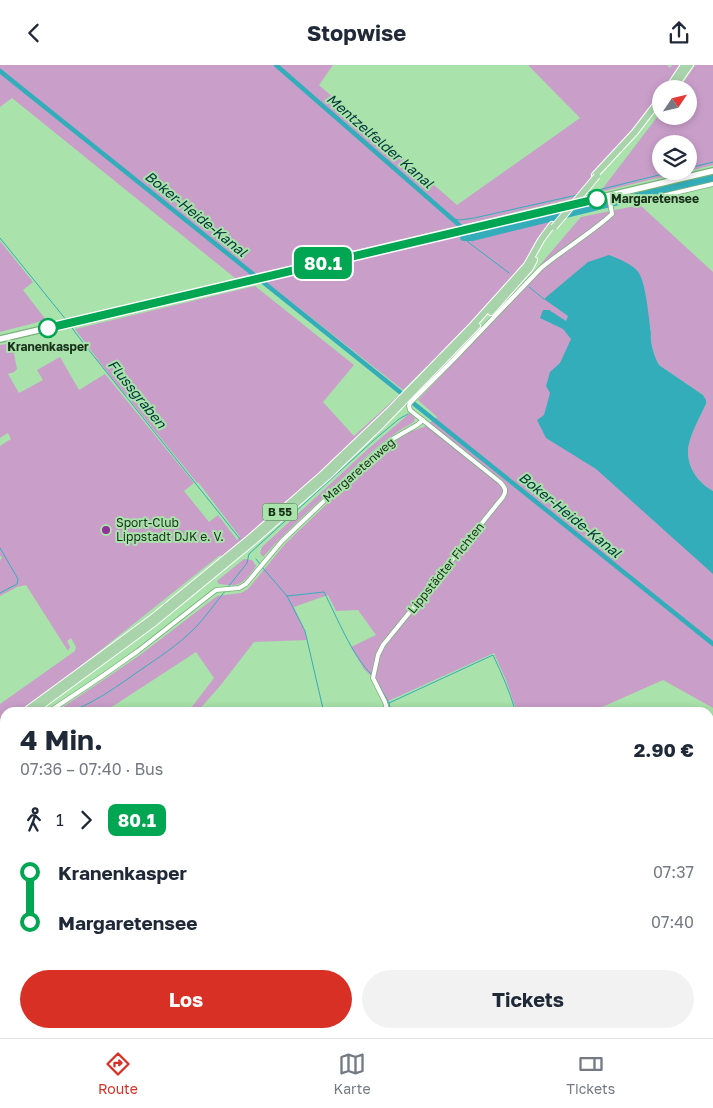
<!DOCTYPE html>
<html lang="de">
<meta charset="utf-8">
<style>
:root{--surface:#fff;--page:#f2f2f3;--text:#1f2937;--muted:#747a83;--line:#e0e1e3;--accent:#d93025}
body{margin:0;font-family:"Golos Text",sans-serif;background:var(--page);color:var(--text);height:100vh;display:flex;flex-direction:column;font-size:19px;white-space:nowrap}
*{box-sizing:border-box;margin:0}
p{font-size:16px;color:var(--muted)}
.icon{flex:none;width:28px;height:28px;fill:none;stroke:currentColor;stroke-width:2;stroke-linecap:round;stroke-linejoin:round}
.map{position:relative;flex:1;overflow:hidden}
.details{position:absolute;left:0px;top:642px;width:714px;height:331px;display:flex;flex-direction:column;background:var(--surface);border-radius:15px 15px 0 0;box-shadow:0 2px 8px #0003}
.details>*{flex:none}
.badge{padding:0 10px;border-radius:8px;font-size:18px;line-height:32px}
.needle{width:32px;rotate:55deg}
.fabs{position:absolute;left:652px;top:15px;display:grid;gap:10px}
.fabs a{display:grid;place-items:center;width:45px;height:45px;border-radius:50%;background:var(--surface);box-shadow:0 2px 8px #0003;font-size:25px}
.map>.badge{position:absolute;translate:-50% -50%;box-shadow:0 0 0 2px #fff}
.legs{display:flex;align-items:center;gap:8px;height:55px;padding:0 20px;font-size:16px}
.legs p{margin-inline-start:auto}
.summary{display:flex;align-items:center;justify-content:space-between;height:85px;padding:0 20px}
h1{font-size:28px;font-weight:700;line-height:38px}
.button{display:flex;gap:10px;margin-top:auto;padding:10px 20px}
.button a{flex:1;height:58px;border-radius:30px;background:var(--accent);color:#fff;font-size:20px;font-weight:700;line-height:58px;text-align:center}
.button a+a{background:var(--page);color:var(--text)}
ul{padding:0 20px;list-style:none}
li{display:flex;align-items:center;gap:18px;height:50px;font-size:19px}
li i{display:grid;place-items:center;width:8px;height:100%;margin:0 6px;background:currentColor}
li i::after{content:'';width:12px;height:12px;margin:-6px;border:4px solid;border-radius:50%;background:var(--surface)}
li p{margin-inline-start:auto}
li:first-child i{background:linear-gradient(#0000 50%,currentColor 0)}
li:last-child i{background:linear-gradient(currentColor 50%,#0000 0)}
header{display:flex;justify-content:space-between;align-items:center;height:65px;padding:0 20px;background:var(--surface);font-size:22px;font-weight:700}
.dock{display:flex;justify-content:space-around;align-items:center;height:70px;border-top:1px solid var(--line);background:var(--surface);font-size:14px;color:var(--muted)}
.dock a{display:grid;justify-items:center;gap:2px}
.dock .active{color:var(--accent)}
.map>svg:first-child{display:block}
.green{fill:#c99fca}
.water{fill:#34adba}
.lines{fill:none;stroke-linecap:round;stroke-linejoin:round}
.stream{stroke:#34adba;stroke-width:1}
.canal{stroke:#34adba;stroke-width:4.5}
.river{stroke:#34adba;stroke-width:8}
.street-casing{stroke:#79b07b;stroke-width:5.5}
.secondary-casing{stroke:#79b07b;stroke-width:8}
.primary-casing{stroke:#fff;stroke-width:8}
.street{stroke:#fff;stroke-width:4}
.secondary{stroke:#fff;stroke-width:5.5}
.primary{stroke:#a9d4ab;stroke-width:6}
.primary-bridge-casing{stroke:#fff;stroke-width:8;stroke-linecap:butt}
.primary-bridge{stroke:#a9d4ab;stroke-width:6}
.line-1-casing{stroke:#fff;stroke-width:11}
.line-1{stroke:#00a651;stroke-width:8}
.stop-1-dot{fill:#fff;stroke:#00a651;stroke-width:2.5}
.poi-dot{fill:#923199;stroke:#a9e2aa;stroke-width:2}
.labels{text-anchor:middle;stroke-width:4;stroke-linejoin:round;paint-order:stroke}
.shield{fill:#a9e2aa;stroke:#446546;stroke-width:1}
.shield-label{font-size:11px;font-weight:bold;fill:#19301b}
.stop-label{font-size:12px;font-weight:bold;fill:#19301b;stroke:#a9e2aa;text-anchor:start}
.street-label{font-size:12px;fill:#19301b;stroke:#a9e2aa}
.poi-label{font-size:12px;fill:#19301b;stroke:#a9e2aa;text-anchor:start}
.water-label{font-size:14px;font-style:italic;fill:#00373d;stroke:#a9e2aa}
</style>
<header><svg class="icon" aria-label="back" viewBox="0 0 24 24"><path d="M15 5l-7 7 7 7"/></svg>Stopwise<svg class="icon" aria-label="share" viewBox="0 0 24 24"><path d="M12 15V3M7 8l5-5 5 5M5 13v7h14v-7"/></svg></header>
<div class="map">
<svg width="713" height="973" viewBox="0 0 713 973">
<rect width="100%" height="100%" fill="#a9e2aa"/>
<path class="green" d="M 0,0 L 333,0 L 319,20 L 457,140 L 580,53 L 528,0 L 667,0 L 670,3 L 672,0 L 682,0 L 665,24 L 661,24 L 661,28 L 597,111 L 579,132 L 263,207 L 235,213 L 12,33 L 0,42 Z
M 695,0 L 713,0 L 713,100 L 689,106 L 689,79 L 661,79 L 661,106 L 687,106 L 600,127 L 661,47 L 661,51 L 689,51 L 689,24 L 679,24 Z
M 640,140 L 713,207 L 713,426 C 699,418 688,404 688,387 C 688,373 700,352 706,339 L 703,330 L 659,300 C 654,290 650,279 651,268 L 644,224 L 639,208 L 609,190 L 713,477 L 713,643 L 663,615 L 591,647 L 517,647 L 506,615 L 494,588 L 386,637 L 374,614 L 364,604 L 351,582 L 376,570 L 358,545 L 336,546 L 328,530 L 294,542 L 305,566 L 307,575 L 254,577 L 220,621 L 197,647 L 188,647 L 214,613 L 196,587 L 104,647 L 54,648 L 102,616 L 140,590 L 217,531 L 241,528 L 248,524 L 285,479 L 375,393 L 393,378 L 407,368 L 426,361 L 437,352 L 418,335 L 529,219 L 539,201 L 581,152 Z
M 568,145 L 524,198 L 471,258 L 403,325 L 266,217 Z
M 0,176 L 33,217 L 23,225 L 46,255 L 0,267 Z
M 255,221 L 354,300 L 323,337 L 354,371 L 398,331 L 399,332 C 342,387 284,442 222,492 L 220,490 L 67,612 L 18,647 L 5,648 L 5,656 L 0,660 L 0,639 L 75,586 L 76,582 L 71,573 L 67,576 L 70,582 L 68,586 L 26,520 L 17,522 L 0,531 L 0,496 L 2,492 L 0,491 L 0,381 L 11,374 L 8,368 L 0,373 L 0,280 L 12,278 L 17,304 L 14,307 L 8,309 L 19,328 L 43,315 L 37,305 L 60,292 L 79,325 L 105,309 L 194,418 L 184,426 L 209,457 L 218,450 L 237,475 L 240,472 L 198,417 L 197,418 L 185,403 L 110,311 L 75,264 Z
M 410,348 L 415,353 L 414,357 C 382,374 357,400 331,425 C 308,447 284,468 263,492 L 260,488 L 262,482 L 367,385 Z
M 244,494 L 252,495 L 256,501 C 251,508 245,518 235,520 C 230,521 224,519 219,519 L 217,516 Z"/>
<path class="water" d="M 609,190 C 619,194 633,199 639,208 C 646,219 649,254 651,268 C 650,279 654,290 659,300 L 703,330 L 706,335 L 706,339 C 700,352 688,373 688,387 C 688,404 699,418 713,426 L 713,509 L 596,404 L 546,373 L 537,355 L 544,350 L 550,328 L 546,321 L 550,307 L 560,298 L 571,274 L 563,264 L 540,253 L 543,245 L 549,245 L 566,256 L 568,251 L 544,234 L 588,197 Z"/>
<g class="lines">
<path class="stream" d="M 689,103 L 713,97
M 586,128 L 675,106
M 452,154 L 460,155 L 474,153 L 577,130
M 464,172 L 468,177 L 509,208
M 0,173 L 67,256
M 529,222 L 544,234
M 69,259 L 84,279 L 240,474
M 0,483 L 18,514 L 17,519 L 0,528
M 256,494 L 260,499
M 262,502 L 287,531 L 305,566 L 324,648
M 228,522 L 247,498 L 249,489 L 374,375 L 399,354 L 408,349
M 287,531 L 324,527 C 337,552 352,591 372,610
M 375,613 L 389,638 L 391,648
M 389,638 L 493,590 C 502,609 510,627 516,648
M 65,648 C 89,642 119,620 139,606 C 158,593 178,580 194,564 C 206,552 215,538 226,525
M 712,814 L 713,816
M 477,969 L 481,973"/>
<path class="canal" d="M 276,0 L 458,159 L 461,162 L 464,172
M 0,6 L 400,327
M 413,338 L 713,579"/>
<path class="river" d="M 464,172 L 472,172 L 713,113"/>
<g class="street-casing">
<path id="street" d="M 662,131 L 713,119
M 47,648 L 101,612 L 138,586 L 216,525 L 239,523 L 246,519 L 282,476 L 365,397 L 391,375 L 417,360 L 423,355
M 388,648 L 385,637 L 373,613 L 378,590 L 383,580 L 503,432 C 507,426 505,422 500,417 L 410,345 L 409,341 L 410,338 L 453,295 L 541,203 C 564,184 590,169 612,149 L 609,131
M 0,683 L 5,679
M 0,854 L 5,857
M 0,913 L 2,911
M 709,936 L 713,932
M 193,969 L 201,973
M 512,969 L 515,973
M 54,973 L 56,969
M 93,973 L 95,969
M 488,973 L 493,969
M 673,973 L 677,969"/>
</g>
<g class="secondary-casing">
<path id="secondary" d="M 0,274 L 713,106
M 709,811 L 713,806
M 568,973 L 571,969"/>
</g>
<g class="primary-casing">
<path id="primary" d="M 668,24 L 684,0
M 673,24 L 690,0
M 595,110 L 635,67 L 661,33
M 491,247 L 530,203 L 534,195
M 23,648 L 151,554 L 251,472 L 323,409 L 388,347 L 473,260 L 527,200 L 541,175 L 552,160
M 31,648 L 154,558 L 254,476 L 327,412 L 382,359 L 477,261
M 0,664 L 5,660
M 0,670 L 5,666"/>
</g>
<use href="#street" class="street"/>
<use href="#secondary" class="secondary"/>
<use href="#primary" class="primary"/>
<g class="primary-bridge-casing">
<path id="primary-bridge" d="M 554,162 L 597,111"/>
</g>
<use href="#primary-bridge" class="primary-bridge"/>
</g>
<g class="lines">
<g class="line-1-casing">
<path id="line-1" d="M 48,263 L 597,134"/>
</g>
<use href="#line-1" class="line-1"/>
</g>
<g class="stop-1-dot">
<circle cx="597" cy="134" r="9"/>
<circle cx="48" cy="263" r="9"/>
</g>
<circle class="poi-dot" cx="106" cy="465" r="5"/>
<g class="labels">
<rect class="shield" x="262.5" y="438.5" width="35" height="17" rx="4"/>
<g class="shield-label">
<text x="280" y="451">B 55</text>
</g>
<g class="stop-label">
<text x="611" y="138">Margaretensee</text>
<text x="48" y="286" text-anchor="middle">Kranenkasper</text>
</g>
<g class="street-label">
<text transform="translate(359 405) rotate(-41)" y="4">Margaretenweg</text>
<text transform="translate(446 503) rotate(-51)" y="4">Lippstädter Fichten</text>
</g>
<g class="poi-label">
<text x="116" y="462">Sport-Club<tspan x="116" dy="14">Lippstadt DJK e. V.</tspan></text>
</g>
<g class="water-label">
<text transform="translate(380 76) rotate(41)" y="5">Mentzelfelder Kanal</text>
<text transform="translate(196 149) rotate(39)" y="5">Boker-Heide-Kanal</text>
<text transform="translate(137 329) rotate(51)" y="5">Flussgraben</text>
<text transform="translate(570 450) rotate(39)" y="5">Boker-Heide-Kanal</text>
</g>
</g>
</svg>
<div class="fabs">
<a><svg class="needle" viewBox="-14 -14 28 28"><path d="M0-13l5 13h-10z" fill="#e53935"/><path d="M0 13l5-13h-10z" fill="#747a83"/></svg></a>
<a><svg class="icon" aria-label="layers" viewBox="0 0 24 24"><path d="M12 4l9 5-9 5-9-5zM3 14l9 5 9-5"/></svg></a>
</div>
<b class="badge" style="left:323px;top:198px;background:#00a651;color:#fff">80.1</b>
<section class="details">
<div class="summary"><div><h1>4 Min.</h1><p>07:36 – 07:40 · Bus</p></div><b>2.90 €</b></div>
<div class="legs"><svg class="icon" aria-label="walk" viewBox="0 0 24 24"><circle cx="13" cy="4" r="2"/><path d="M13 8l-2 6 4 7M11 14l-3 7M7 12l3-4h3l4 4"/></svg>1<svg class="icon" aria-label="forward" viewBox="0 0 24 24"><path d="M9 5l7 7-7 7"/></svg><b class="badge" style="background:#00a651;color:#fff">80.1</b></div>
<ul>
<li><i style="color:#00a651"></i><b>Kranenkasper</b><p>07:37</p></li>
<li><i style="color:#00a651"></i><b>Margaretensee</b><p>07:40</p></li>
</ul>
<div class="button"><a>Los</a><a>Tickets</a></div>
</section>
</div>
<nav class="dock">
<a class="active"><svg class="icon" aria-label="directions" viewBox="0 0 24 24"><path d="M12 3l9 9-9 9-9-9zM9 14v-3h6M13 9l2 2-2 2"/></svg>Route</a>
<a><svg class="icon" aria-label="map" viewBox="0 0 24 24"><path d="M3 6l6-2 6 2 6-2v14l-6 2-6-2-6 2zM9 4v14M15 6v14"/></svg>Karte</a>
<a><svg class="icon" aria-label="tickets" viewBox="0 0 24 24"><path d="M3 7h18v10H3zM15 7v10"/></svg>Tickets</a>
</nav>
